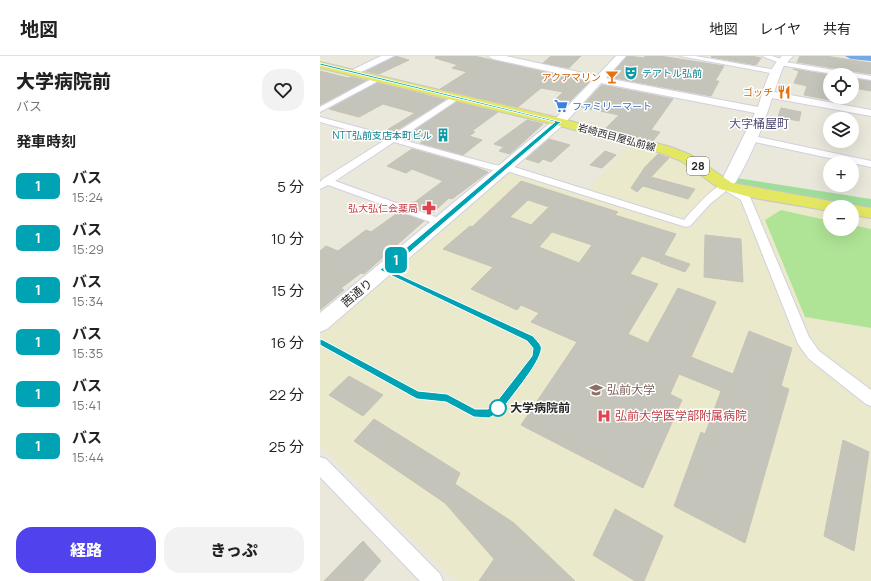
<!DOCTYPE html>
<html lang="ja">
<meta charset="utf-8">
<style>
:root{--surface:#fff;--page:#f2f2f2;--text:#222;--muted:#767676;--line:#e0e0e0;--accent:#5043ee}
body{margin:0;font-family:Manrope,"Noto Sans JP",sans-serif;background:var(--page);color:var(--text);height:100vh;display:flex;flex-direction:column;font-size:15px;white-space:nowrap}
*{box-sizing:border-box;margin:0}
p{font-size:13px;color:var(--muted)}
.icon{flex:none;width:22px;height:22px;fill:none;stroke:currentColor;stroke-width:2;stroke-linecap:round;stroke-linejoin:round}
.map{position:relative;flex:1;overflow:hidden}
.details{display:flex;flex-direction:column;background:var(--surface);width:320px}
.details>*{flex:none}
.badge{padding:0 8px;border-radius:6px;font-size:14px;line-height:26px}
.controls{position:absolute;left:503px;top:12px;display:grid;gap:8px}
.controls a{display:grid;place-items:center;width:36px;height:36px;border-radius:50%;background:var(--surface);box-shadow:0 4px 16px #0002;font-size:20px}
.map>.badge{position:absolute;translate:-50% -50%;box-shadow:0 0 0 2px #fff}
h2{padding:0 16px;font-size:15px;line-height:36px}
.round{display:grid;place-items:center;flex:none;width:42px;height:42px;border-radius:16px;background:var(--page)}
.overview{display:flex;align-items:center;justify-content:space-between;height:68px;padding:0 16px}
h1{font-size:19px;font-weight:800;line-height:30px}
.cta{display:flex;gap:8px;margin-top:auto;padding:8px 16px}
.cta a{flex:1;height:46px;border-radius:16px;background:var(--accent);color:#fff;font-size:16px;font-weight:800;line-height:46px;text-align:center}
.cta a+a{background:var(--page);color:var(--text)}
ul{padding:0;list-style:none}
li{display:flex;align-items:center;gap:12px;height:52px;padding:0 16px}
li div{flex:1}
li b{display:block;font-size:15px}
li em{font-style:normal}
li .badge{min-width:44px;font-weight:700;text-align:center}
header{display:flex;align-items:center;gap:24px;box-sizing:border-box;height:56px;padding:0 20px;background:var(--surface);border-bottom:1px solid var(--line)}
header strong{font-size:19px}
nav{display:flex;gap:22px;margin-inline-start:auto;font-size:14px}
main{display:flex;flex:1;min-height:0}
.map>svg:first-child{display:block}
.education{fill:#ebe9cb}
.green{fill:#9fde9a}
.pitch{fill:#afe496}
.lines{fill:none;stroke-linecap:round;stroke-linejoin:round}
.river{fill:#73a9e7;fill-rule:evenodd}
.building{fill:#c5c4ba;stroke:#c5c3b5;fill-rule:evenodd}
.street-casing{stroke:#d1d0e0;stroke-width:2}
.secondary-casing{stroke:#d1d0e0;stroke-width:2}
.primary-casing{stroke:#c7c7c7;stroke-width:2}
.street{fill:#fff;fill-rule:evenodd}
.secondary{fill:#fff;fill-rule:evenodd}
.primary{fill:#e3e762;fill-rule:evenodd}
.line{fill:#00a3b4;stroke:#fff}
.stop-dot{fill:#fff;stroke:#00a3b4;stroke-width:2}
.labels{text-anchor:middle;stroke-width:3;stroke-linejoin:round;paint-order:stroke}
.far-culture-label{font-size:10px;fill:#0d838f;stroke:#fff;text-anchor:start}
.far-food-label{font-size:10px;fill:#c56008;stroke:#fff;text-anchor:end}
.far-shop-label{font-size:10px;fill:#366cbe;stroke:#fff;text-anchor:start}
.far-street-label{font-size:10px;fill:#282828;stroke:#fff}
.far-health-label{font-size:10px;fill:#be3a42;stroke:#fff;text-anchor:end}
.shield{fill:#fff;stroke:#686868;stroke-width:1}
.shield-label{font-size:11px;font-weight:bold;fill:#282828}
.far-quarter-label{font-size:12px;fill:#4f4c76;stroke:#fff}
.street-label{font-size:12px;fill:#282828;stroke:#fff}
.education-label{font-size:12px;fill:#785e54;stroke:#fff;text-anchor:start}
.stop-label{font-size:12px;font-weight:bold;fill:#282828;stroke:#fff;text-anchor:start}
.health-label{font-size:12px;fill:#be3a42;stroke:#fff;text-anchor:start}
</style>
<header>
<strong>地図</strong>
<nav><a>地図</a><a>レイヤ</a><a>共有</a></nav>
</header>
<main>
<section class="details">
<div class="overview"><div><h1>大学病院前</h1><p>バス</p></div><a class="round"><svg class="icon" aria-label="heart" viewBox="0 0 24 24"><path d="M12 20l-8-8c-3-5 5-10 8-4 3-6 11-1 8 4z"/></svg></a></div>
<h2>発車時刻</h2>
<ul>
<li><span class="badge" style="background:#00a3b4;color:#fff">1</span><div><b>バス</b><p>15:24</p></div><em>5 分</em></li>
<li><span class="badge" style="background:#00a3b4;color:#fff">1</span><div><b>バス</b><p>15:29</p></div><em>10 分</em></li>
<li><span class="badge" style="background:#00a3b4;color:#fff">1</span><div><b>バス</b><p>15:34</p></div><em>15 分</em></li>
<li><span class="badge" style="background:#00a3b4;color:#fff">1</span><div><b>バス</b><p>15:35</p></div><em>16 分</em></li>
<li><span class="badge" style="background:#00a3b4;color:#fff">1</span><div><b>バス</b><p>15:41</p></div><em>22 分</em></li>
<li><span class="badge" style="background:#00a3b4;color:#fff">1</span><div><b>バス</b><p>15:44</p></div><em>25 分</em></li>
</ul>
<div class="cta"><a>経路</a><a>きっぷ</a></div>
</section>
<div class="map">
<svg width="551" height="525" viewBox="0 0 551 525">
<rect width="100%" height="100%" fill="#eae7db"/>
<path class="education" d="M 311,88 L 362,104 L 420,145 L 432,141 L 510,155 L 510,173 L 532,173 L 532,159 L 551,162 L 551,525 L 136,525 L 0,388 L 0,280 L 185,118 L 191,116 L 263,138 Z"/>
<path class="green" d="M 416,122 L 551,143 L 551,154 L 423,132 L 414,129 Z"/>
<path class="pitch" d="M 461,154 L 510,165 L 510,173 L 532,173 L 532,169 L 551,173 L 551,272 L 485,261 L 445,164 Z"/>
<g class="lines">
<path class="river" d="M 525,0 L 551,0 L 551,5 L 531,3 Z"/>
</g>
<path class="building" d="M 75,0 L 89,4 L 59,18 L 46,15 Z
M 116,0 L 154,0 L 269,26 L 247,48 L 238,47 L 241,44 L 236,43 L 243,36 L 221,32 L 198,51 L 120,33 L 147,16 L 132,12 L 138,9 L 115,2 Z
M 231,0 L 261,0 L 249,12 L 223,7 Z
M 307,0 L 324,2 L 325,0 L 340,0 L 404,10 L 395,25 L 399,25 L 391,40 L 289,21 Z
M 392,0 L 431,0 L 441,2 L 436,9 L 391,1 Z
M 480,0 L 505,0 L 551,7 L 551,18 L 477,6 Z
M 473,13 L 510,19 L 510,44 L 484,39 L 487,30 L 474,27 L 479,15 Z
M 0,15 L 28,22 L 31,21 L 46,25 L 0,49 Z
M 536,23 L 551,25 L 551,35 L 534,32 Z
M 57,27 L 125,44 L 74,76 L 67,74 L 95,57 L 63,48 L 39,61 L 9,53 Z
M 282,29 L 353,43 L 331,74 L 340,76 L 333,85 L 286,72 L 299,59 L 261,51 Z
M 136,46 L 178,56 L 152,75 L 155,76 L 149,80 L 162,84 L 143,99 L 100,87 L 104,85 L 86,80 Z
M 461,52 L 481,56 L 479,65 L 458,61 Z
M 207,64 L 223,68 L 190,98 L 179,95 L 184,91 L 174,88 Z
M 229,83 L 250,89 L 231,106 L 223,103 L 219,107 L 206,103 Z
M 92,93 L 156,111 L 168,116 L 132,143 L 129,142 L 111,158 L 88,149 L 92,146 L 95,146 L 123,125 L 92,113 L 86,117 L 67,110 Z
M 285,95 L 296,99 L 282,112 L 270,109 Z
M 338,98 L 349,102 L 331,121 L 375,133 L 368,143 L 323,130 L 317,136 L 311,132 L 325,111 Z
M 201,125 L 298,156 L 295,159 L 356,178 L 344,199 L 370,208 L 365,216 L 340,207 L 341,203 L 339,206 L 322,200 L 310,218 L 338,228 L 308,278 L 328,287 L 358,232 L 396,246 L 371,301 L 413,318 L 429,275 L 472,292 L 461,330 L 469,333 L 425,487 L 354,450 L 381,376 L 385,378 L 401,335 L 359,318 L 350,338 L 362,344 L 323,432 L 201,369 L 257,286 L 211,266 L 219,257 L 201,249 L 197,254 L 151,233 L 173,211 L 123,193 L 150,170 L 152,171 ZM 208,144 L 229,151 L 211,169 L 190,161 ZM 232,176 L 272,189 L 259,207 L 219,191 Z
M 79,156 L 104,165 L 44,218 L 41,217 L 21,232 L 24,234 L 0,254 L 0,195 L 6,190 L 18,195 L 46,174 L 51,176 Z
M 385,179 L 421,183 L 423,226 L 384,221 Z
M 29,320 L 63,339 L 43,360 L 9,339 Z
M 54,363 L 140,417 L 135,428 L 194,467 L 255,525 L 159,525 L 174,503 L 125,447 L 34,385 Z
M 523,384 L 549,396 L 534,495 L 504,480 Z
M 295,453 L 343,480 L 324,525 L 315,525 L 273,499 Z
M 43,485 L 61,505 L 43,525 L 4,525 Z"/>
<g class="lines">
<g class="street-casing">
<path id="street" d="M 360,0 L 375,0 L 456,14 L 459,16 L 456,18 Z
M 442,0 L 452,0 L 464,4 L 465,6 L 551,20 L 551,24 L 532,21 L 532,19 L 519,19 L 460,9 L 458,8 L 457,6 Z
M 57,20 L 64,22 L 0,56 L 0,51 Z
M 135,39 L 142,41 L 79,83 L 175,109 L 194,111 L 364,164 C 371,156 397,125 408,127 C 415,129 423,137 430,141 L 489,281 L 499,295 L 551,334 L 551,350 L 546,348 L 489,303 L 478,288 L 421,144 L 406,135 L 390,148 L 370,170 L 366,171 L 190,116 L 172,114 L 74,86 L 15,125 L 124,164 L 125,166 L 124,168 L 116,168 L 8,129 L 0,133 L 0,126 L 3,123 L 65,84 L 0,66 L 0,61 L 71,80 Z
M 429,79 L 551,105 L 551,111 L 426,84 L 425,82 Z
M 0,401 L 6,403 L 120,518 L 123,525 L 100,525 L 0,421 Z"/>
</g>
<g class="secondary-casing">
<path id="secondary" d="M 61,0 L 74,0 L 37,18 L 33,19 L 28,16 Z
M 168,0 L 186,0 L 277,20 L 296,0 L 306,0 L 286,22 L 438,51 C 444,33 448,13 462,0 L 473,0 L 463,11 L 454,36 L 551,54 L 551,60 L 452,42 C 444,69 427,110 411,133 L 401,133 L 399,130 L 435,57 L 281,27 L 243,69 L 7,273 L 0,276 L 0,257 L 235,63 L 272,25 L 173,3 Z"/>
</g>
<g class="primary-casing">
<path id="primary" d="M 0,6 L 239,62 L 351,91 L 371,99 L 412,127 L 516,146 L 522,147 L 524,151 L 510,151 L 510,155 L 434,142 L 400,133 L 361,105 L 341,97 L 236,69 L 0,12 Z
M 532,149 L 551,152 L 551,162 L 532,159 L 532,151 L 526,151 Z"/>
</g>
<use href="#street" class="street"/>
<use href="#secondary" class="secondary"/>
<use href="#primary" class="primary"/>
</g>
<path class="line" d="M 0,7 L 241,66 L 69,214 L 213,280 C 215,283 219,286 221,290 C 225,302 189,343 181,355 L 169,362 L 154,361 L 126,346 L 97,343 L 0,289 L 0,283 L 3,284 L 98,335 L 127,338 L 155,353 L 168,353 L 174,349 L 212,300 L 213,292 L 207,285 L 60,214 L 235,66 L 0,9 Z"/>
<defs>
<g id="theatre-bare" transform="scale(1.08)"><path d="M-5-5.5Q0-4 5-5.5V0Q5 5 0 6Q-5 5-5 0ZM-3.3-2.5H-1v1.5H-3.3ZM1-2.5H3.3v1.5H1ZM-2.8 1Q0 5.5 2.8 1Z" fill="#0f9aa8" stroke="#fff" stroke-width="2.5" paint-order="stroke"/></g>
<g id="bar-bare" transform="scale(1.08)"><path d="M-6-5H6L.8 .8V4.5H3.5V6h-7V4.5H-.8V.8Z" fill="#e8710a" stroke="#fff" stroke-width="2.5" paint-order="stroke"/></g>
<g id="restaurant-bare" transform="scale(1.08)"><path d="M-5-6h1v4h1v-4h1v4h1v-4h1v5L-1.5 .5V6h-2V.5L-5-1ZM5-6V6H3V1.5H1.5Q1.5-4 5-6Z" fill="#e8710a" stroke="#fff" stroke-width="2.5" paint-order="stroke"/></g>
<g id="supermarket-bare" transform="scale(1.08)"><path d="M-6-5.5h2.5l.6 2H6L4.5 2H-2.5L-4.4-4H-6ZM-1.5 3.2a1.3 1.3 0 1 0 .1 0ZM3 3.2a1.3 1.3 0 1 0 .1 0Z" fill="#3f7fe0" stroke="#fff" stroke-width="2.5" paint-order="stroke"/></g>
<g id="building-bare" transform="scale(1.08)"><path d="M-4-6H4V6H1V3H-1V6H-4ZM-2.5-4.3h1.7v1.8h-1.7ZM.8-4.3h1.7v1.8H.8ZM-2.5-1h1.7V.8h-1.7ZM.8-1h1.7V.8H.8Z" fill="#0f9aa8" stroke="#fff" stroke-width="2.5" paint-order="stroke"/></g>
<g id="pharmacy-bare" transform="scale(1.08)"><path d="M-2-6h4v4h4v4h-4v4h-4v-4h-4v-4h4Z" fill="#e0444e" stroke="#fff" stroke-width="2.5" paint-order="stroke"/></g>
<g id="university-bare" transform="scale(1.08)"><path d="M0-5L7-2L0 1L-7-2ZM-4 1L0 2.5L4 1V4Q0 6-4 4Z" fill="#8d6e63" stroke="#fff" stroke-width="2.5" paint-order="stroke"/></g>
<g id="hospital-bare" transform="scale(1.08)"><path d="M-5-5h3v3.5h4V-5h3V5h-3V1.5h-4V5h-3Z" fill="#e0444e" stroke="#fff" stroke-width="2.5" paint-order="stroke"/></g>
</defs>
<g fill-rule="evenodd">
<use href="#theatre-bare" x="311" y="17"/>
<use href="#bar-bare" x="292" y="21"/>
<use href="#restaurant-bare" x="464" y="36"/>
<use href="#supermarket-bare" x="241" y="50"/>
<use href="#building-bare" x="123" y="79"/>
<use href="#pharmacy-bare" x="109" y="152"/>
<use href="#university-bare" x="276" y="334"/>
<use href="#hospital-bare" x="284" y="360"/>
</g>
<circle class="stop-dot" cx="178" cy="352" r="8"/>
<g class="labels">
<g class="far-culture-label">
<text x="322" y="21">テアトル弘前</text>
<text x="112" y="83" text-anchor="end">NTT弘前支店本町ビル</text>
</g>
<g class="far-food-label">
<text x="281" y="25">アクアマリン</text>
<text x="453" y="40">ゴッチ</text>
</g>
<g class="far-shop-label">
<text x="252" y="54">ファミリーマート</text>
</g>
<g class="far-street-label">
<text transform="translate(297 81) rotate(15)" y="4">岩崎西目屋弘前線</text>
</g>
<g class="far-health-label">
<text x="98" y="156">弘大弘仁会薬局</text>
</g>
<rect class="shield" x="367" y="101" width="22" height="18" rx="3"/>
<g class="shield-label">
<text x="378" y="114">28</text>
</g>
<g class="far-quarter-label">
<text x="439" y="72">大字桶屋町</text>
</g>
<g class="street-label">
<text transform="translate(37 237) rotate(-40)" y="4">茜通り</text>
</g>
<g class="education-label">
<text x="287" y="338">弘前大学</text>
</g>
<g class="stop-label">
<text x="190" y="356">大学病院前</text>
</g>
<g class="health-label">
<text x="295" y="364">弘前大学医学部附属病院</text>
</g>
</g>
</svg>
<div class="controls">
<a><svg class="icon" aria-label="locate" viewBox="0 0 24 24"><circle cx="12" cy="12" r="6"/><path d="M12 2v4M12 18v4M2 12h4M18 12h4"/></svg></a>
<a><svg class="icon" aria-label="layers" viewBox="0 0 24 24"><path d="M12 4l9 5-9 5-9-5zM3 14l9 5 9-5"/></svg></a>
<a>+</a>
<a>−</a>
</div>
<b class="badge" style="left:76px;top:204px;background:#00a3b4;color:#fff">1</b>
</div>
</main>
